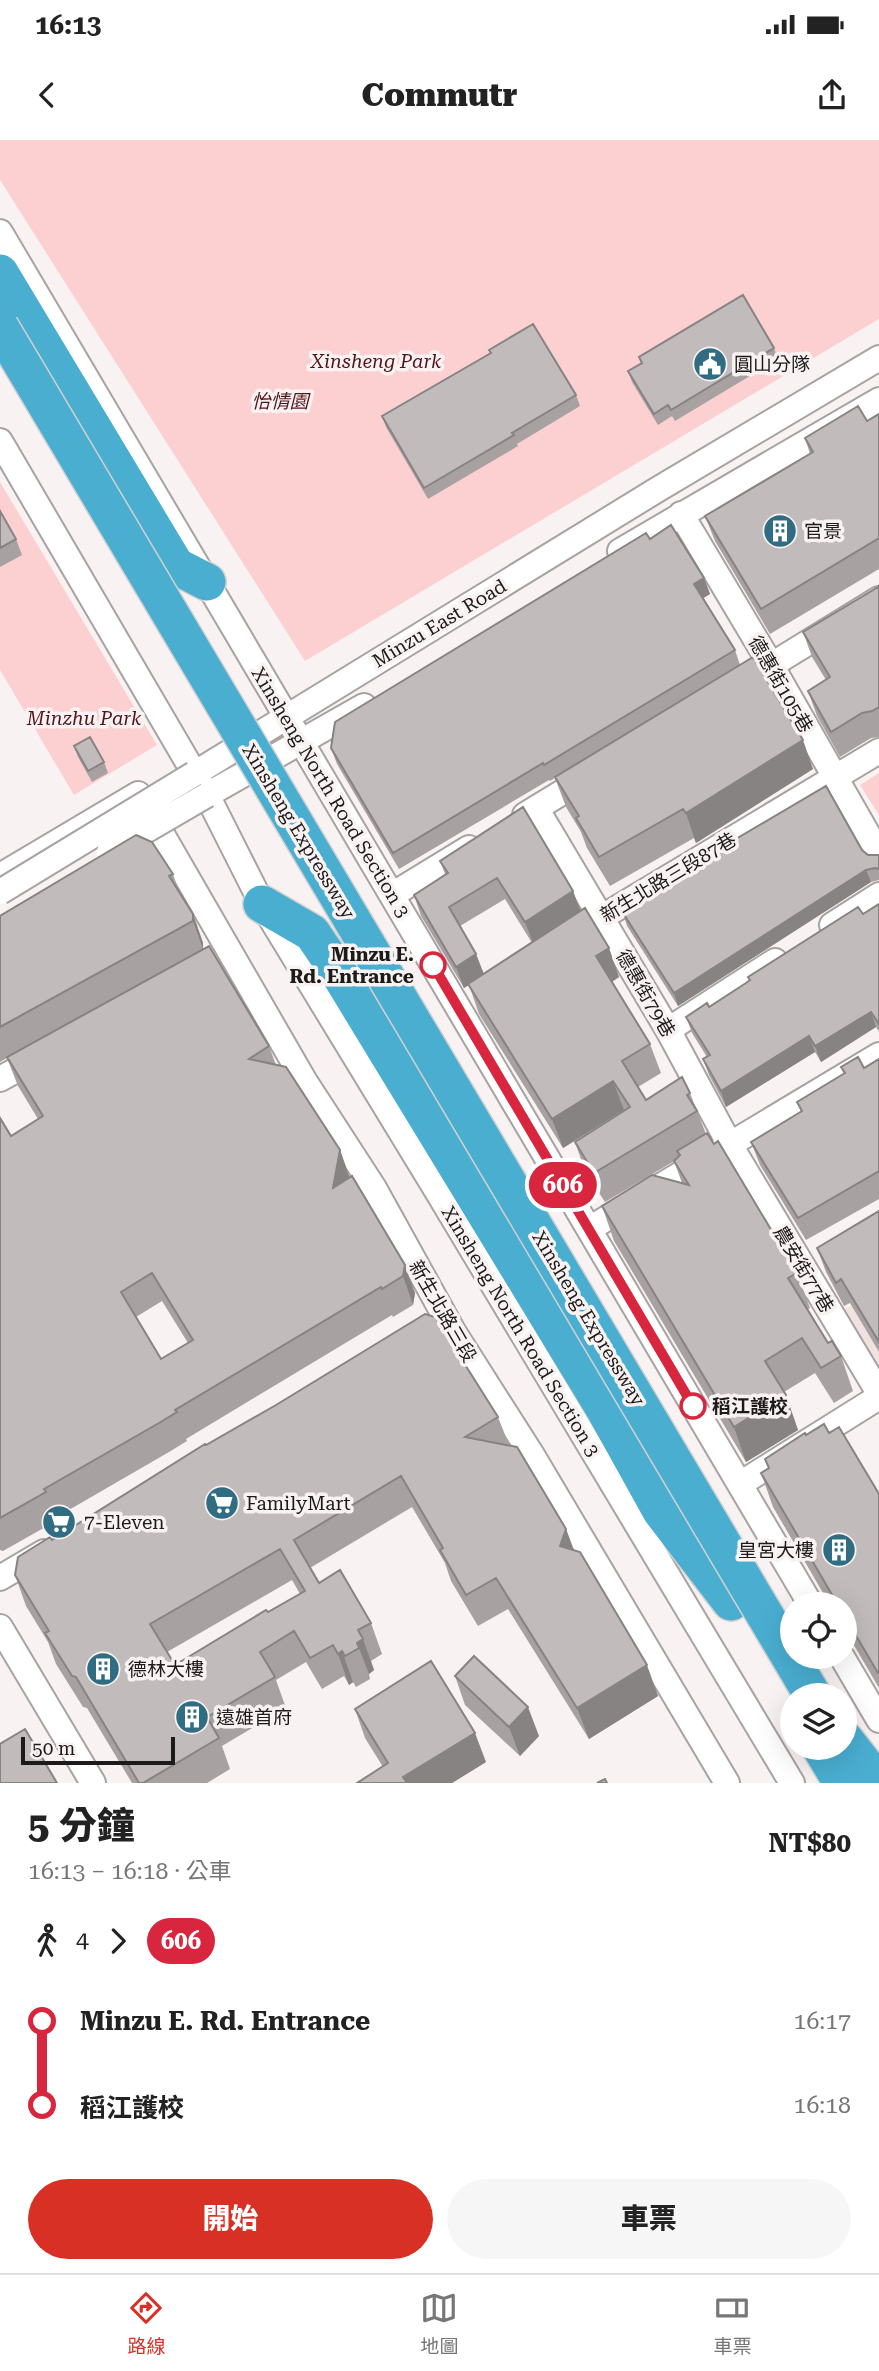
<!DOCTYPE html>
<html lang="zh-TW">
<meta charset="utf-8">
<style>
:root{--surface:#fff;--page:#f6f6f6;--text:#222;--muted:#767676;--line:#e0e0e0;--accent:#d93025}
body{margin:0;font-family:"Roboto Serif","Noto Sans TC",serif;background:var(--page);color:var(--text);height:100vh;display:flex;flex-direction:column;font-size:26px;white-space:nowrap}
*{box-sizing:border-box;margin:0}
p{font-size:23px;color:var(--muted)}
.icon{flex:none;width:38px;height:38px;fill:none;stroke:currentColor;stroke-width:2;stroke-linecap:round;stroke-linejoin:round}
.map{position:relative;height:1643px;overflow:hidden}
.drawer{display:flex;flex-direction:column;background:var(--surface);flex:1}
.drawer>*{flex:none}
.badge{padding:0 14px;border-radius:23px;font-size:24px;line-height:46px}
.controls{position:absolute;left:780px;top:1452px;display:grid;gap:14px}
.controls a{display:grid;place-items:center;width:77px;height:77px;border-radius:50%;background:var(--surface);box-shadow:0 7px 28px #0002;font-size:35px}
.scale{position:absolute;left:21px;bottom:18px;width:154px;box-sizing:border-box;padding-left:7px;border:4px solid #1c1a1a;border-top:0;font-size:19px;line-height:24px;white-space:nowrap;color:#1c1a1a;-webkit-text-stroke:5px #f9f2f2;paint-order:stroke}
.map>.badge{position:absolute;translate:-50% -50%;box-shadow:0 0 0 4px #fff}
.legs{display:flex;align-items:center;gap:10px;height:77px;padding:0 28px;font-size:23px}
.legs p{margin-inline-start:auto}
.overview{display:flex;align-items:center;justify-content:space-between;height:119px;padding:0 28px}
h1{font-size:38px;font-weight:800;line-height:52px}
.cta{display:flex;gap:14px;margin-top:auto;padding:14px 28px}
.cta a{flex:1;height:80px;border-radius:42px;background:var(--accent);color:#fff;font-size:28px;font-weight:800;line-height:80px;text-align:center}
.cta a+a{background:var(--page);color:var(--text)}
ul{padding:0 28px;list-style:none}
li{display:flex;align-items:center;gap:24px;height:84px;font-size:26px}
li i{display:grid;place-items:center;width:10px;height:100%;margin:0 9px;background:currentColor}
li i::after{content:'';width:18px;height:18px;margin:-9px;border:5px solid;border-radius:50%;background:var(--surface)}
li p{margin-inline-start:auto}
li:first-child i{background:linear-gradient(#0000 50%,currentColor 0)}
li:last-child i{background:linear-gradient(currentColor 50%,#0000 0)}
.status{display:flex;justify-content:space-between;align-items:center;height:49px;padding:0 35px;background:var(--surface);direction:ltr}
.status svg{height:19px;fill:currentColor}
header{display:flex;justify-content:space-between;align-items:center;height:91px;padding:0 28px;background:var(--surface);font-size:32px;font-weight:800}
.dock{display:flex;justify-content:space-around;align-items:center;height:98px;border-top:2px solid var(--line);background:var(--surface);font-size:19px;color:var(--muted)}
.dock a{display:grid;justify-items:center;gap:4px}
.dock .selected{color:var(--accent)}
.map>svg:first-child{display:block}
.built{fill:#f1e2e2}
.green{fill:#fcd0d1}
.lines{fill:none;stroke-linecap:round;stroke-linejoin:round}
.minor-casing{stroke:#a8a2a2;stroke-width:28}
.highway-casing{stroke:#d2d1d1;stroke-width:40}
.minor{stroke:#fff;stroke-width:24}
.highway{stroke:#4aaed1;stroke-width:37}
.minor-bridge-casing{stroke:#a8a2a2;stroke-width:28;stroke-linecap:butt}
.highway-bridge-casing{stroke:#d2d1d1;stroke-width:40;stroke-linecap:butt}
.minor-bridge{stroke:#fff;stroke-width:24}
.highway-bridge{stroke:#4aaed1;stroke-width:37}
.wall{fill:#a7a1a1;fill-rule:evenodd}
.shaded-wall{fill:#888383}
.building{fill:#c2bbbb;stroke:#888383;stroke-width:2;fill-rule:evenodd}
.line-1-casing{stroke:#fff;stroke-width:16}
.line-1{stroke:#d7263d;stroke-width:10}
.stop-1-dot{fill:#fff;stroke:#d7263d;stroke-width:3.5}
.labels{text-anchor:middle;stroke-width:7;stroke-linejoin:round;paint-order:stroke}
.park-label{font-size:19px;font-style:italic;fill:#53141c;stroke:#f9f2f2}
.poi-label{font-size:19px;fill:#1c1a1a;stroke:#f9f2f2;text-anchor:start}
.street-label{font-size:19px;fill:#1c1a1a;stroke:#f9f2f2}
.stop-label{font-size:19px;font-weight:bold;fill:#1c1a1a;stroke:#f9f2f2;text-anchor:end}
</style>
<div class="status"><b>16:13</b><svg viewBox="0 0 49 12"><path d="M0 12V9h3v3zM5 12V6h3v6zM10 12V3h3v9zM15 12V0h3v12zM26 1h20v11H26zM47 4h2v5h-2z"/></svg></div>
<header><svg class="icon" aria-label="back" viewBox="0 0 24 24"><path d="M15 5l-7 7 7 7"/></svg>Commutr<svg class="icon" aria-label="share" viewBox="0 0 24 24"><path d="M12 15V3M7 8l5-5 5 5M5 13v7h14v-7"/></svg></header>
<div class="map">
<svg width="879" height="1643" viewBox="0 0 879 1643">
<rect width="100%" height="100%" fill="#f9f2f2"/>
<path class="built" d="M 879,1148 L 879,1232 L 842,1171 Z"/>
<path class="green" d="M 0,0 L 879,0 L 879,179 L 305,521 L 0,40 Z
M 0,342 L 157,605 L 74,655 L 0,530 Z
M 879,633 L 879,675 L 860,645 Z"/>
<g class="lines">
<g class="minor-casing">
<path id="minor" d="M 0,92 L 811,1465
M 0,301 L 207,655 L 262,764 L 440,1056 L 792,1643
M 681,374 L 771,525 L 879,714
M 620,411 L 879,260
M 734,548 L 879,459
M 194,634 L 660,348 L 879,218
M 207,655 L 364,566
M 536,668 L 668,890 L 730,1005 L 879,1253
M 525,675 L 589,636
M 124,719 L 163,696 L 304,940 L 374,1048 L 453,1191 L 532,1315 L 727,1643
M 0,736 L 138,654
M 392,755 L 469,708
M 589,785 L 879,611
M 832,785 L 879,755
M 668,890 L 775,821
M 0,939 L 42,916
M 589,1089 L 879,915
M 740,1344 L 879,1257
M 0,1438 L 44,1412
M 0,1487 L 93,1643
M 842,1517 L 879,1580"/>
</g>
<g class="highway-casing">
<path id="highway" d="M 0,133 L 176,426 L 207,442
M 262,764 L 312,793 L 337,830 L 605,1270 L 661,1371 L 731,1462
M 845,1600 L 879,1643
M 821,1608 L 842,1643"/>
</g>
<use href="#minor" class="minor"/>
<use href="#highway" class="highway"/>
<g class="minor-bridge-casing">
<path id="minor-bridge" d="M 109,712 L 207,655
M 0,752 L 194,634"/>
</g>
<g class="highway-bridge-casing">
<path id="highway-bridge" d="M 0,187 L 813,1556"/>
</g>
<use href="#minor-bridge" class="minor-bridge"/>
<use href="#highway-bridge" class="highway-bridge"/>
</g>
<path class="wall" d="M 774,208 L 778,219 L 675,281 L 672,276 L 658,285 L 632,242 L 628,231 L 641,223 L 639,217 Z
M 489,210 L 576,255 L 580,266 L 517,304 L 518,306 L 428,359 L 386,287 L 382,276 L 490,213 Z
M 879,274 L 879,429 L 770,494 L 715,401 L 705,376 L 810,314 L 805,298 L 867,281 Z
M 0,371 L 16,399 L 22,415 L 0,427 Z
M 650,399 L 704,438 L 710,454 L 703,458 L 735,510 L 740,525 L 813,629 L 696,703 L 694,698 L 610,746 L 587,708 L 581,692 L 566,667 L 555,638 L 550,641 L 549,640 L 399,729 L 337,624 L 331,608 Z
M 879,445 L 879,597 L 871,598 L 840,617 L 817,576 L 808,551 L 826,540 L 812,517 L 803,492 L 878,447 Z
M 74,606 L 104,622 L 108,633 L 92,642 L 78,617 Z
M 879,715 L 879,740 L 871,742 L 678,866 L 627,786 L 623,773 L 707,723 L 705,717 Z
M 440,721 L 573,751 L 580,771 L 609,808 L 619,837 L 612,842 L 650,904 L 661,933 L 638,947 L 646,960 L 690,953 L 706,994 L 797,1133 L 810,1168 L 808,1169 L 828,1203 L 841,1216 L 853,1251 L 834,1263 L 815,1233 L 784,1252 L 798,1290 L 746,1322 L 614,1101 L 602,1066 L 682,1043 L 674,1021 L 676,1020 L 605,1062 L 585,1031 L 575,1002 L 624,971 L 624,970 L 563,1008 L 479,874 L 469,845 L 464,848 L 421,776 L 414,755 L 445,734 ZM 505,759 L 532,803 L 484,834 L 476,814 L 460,786 Z
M 173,734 L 180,755 L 193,774 L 203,803 L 203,809 L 269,906 L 276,925 L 340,1010 L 350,1038 L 415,1153 L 413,1165 L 393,1177 L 392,1175 L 186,1299 L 187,1301 L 169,1312 L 55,1378 L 56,1381 L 3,1411 L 0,1410 L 0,978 L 11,996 L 38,979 L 18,946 L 7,918 L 0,922 L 0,776 ZM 162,1161 L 188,1203 L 161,1219 L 136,1177 Z
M 879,764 L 879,892 L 876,887 L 821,922 L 815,912 L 726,967 L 709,935 L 703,919 L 707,917 L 692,893 L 686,877 L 709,867 L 750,840 L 748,837 L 863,774 Z
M 879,919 L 879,1059 L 806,1100 L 760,1025 L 751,1002 L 801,972 L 797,962 L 844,934 L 841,927 L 864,928 Z
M 879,1071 L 879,1212 L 850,1163 L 844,1166 L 826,1132 L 817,1108 Z
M 498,1277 L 509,1305 L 566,1389 L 574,1410 L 658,1556 L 589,1599 L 508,1469 L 478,1486 L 451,1441 L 445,1423 L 412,1367 L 310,1428 L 319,1443 L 371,1483 L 382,1514 L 371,1521 L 374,1530 L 369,1534 L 370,1539 L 356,1547 L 353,1542 L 349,1545 L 344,1536 L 322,1549 L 306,1522 L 276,1540 L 286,1568 L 222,1606 L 230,1629 L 207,1643 L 132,1643 L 87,1568 L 83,1567 L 56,1524 L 48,1502 L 26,1466 L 15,1435 L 52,1400 L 206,1305 ZM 292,1440 L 300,1454 L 175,1525 L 167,1512 Z
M 829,1293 L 879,1354 L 879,1548 L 845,1490 L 845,1465 L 830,1465 L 773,1367 L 761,1333 L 769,1328 L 806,1295 Z
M 455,1536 L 539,1596 L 520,1616 L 465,1565 Z
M 355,1569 L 486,1622 L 452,1643 L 357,1643 L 383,1627 L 365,1598 Z"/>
<path class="shaded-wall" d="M 704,438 L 710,454 L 700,460 L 694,444 Z
M 803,600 L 813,629 L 696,703 L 686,673 Z
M 866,730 L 871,742 L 678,866 L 674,853 Z
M 573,751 L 581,772 L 533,803 L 525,782 Z
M 193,774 L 203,803 L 203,809 L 193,781 Z
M 609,808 L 619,837 L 607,845 L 596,816 Z
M 476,814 L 484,835 L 464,848 L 456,827 Z
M 871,872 L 876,887 L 821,922 L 815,906 Z
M 809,896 L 815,912 L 726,967 L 721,951 Z
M 613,941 L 624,970 L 563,1008 L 552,979 Z
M 340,1010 L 350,1039 L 333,1048 Z
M 405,1125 L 415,1153 L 413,1165 L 403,1136 Z
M 786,1255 L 798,1290 L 746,1322 L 734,1287 Z
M 566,1389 L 577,1420 L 560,1406 Z
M 363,1499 L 374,1530 L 369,1534 L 357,1503 Z
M 342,1511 L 353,1542 L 349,1545 L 338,1514 Z
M 647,1525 L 658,1556 L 589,1599 L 577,1568 Z
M 528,1567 L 539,1596 L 520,1616 L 509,1587 Z
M 475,1593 L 486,1622 L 452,1643 L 405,1643 L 403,1637 Z"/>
<path class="building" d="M 743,155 L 774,208 L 671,270 L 668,265 L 654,274 L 628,231 L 642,223 L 639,217 Z
M 533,184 L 576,255 L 512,293 L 514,295 L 424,348 L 382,276 L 491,213 L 489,210 Z
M 858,266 L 867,281 L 879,274 L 879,398 L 761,469 L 705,376 L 813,312 L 805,298 Z
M 0,371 L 16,399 L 0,408 Z
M 671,385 L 704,438 L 694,444 L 735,510 L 544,625 L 543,623 L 393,713 L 331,608 L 335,582 L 646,393 L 650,399 Z
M 879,445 L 879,567 L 872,571 L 862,573 L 831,592 L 808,551 L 830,537 L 803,492 L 878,447 Z
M 753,517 L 803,600 L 686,673 L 683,669 L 599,717 L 576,678 L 579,676 L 555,637 Z
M 90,597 L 104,622 L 88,631 L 74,606 Z
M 826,646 L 862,710 L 868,715 L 879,715 L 879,729 L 875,728 L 866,730 L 674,853 L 623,773 L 708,722 L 705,717 Z
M 523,667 L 573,751 L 525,782 L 497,738 L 449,767 L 476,814 L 456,827 L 414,755 L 448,733 L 440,721 Z
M 136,695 L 152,702 L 173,734 L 169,736 L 193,774 L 193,781 L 0,887 L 0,776 Z
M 879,764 L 879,884 L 871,872 L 815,906 L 809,896 L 721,951 L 703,919 L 710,915 L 686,877 L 707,863 L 709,867 L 746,843 L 750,840 L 748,837 L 858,767 L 863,774 Z
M 585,768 L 609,808 L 596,816 L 650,904 L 622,921 L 646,960 L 682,937 L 690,953 L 687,955 L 697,971 L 594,1033 L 575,1002 L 630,967 L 613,941 L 552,979 L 468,844 Z
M 209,806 L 269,906 L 249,919 L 286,927 L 340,1010 L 333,1048 L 352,1036 L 405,1125 L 403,1136 L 382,1149 L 381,1147 L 175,1270 L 177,1272 L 159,1283 L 44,1349 L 46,1352 L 0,1378 L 0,978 L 11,996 L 43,976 L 7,917 ZM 152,1133 L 193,1200 L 161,1219 L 121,1152 Z
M 858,917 L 864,928 L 879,919 L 879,1031 L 798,1078 L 751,1002 L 802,971 L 797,962 L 845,933 L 841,927 Z
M 707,993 L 714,1004 L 718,1001 L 797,1133 L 788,1138 L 828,1203 L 832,1201 L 841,1216 L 821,1228 L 802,1198 L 765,1221 L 786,1255 L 734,1287 L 602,1066 L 652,1035 L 689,1045 L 674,1021 L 680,1015 L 677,1011 Z
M 879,1071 L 879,1202 L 841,1139 L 836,1143 L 817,1108 Z
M 425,1174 L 435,1177 L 498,1277 L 465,1297 L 517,1307 L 566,1389 L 560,1406 L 580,1412 L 647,1525 L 577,1568 L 496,1438 L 466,1455 L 440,1410 L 443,1408 L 401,1336 L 294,1400 L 319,1443 L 340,1430 L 371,1483 L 358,1490 L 363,1499 L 357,1503 L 359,1508 L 345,1516 L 342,1511 L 338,1514 L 333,1505 L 310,1518 L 294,1491 L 260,1512 L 275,1537 L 207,1577 L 219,1598 L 143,1643 L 139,1643 L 76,1537 L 72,1536 L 45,1493 L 49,1491 L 15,1435 L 18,1417 L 50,1397 L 52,1400 L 205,1304 L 206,1305 L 276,1265 ZM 280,1409 L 305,1451 L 268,1472 L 266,1470 L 175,1525 L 150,1484 Z
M 824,1284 L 829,1293 L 839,1287 L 879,1354 L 879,1533 L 878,1533 L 845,1477 L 845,1465 L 838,1465 L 761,1333 L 769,1328 L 765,1319 L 805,1293 L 806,1295 Z
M 474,1516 L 528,1567 L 509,1587 L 455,1536 Z
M 431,1521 L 475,1593 L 403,1637 L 407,1643 L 357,1643 L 388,1623 L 355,1569 Z
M 25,1589 L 57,1643 L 0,1643 L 0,1604 Z
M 605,1639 L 607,1643 L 597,1643 Z"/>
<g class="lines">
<g class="line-1-casing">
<path id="line-1" d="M 433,825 L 693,1266"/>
</g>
<use href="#line-1" class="line-1"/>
</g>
<defs>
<g id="civic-disc" transform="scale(1.75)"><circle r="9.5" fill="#306d83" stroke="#f9f2f2"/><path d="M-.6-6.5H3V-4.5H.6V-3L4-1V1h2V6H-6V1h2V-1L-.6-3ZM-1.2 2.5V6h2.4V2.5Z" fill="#fff"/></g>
<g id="building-disc" transform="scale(1.75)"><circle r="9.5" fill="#306d83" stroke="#f9f2f2"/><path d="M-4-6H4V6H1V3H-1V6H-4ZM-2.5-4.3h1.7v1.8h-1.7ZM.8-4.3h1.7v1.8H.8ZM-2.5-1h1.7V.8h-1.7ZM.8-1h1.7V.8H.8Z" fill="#fff"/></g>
<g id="supermarket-disc" transform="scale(1.75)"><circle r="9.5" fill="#306d83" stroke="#f9f2f2"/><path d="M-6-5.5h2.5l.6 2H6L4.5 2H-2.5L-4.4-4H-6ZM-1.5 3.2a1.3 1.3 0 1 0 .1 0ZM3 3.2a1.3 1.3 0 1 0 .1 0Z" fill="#fff"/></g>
</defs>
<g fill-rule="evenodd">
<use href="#civic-disc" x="710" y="224"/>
<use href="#building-disc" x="780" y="391"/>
<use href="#supermarket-disc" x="222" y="1363"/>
<use href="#supermarket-disc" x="59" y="1382"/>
<use href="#building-disc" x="839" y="1410"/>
<use href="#building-disc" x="103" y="1529"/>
<use href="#building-disc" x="192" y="1577"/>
</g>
<g class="stop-1-dot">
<circle cx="433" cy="825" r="12"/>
<circle cx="693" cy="1266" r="12"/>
</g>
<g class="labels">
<g class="park-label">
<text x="376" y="228">Xinsheng Park</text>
<text x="280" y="268">怡情園</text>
<text x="84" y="585">Minzhu Park</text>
</g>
<g class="poi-label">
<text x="734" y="231">圓山分隊</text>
<text x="804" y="398">官景</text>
<text x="246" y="1370">FamilyMart</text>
<text x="84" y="1389">7-Eleven</text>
<text x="814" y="1417" text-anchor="end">皇宮大樓</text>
<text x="128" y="1536">德林大樓</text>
<text x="216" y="1584">遠雄首府</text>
</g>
<g class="street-label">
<text transform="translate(439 483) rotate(-31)" y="7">Minzu East Road</text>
<text transform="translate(781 544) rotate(60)" y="7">德惠街105巷</text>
<text transform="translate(331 652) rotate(59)" y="7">Xinsheng North Road Section 3</text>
<text transform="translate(299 691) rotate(59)" y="7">Xinsheng Expressway</text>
<text transform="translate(668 737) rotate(-31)" y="7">新生北路三段87巷</text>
<text transform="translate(646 853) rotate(60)" y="7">德惠街79巷</text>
<text transform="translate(804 1129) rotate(59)" y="7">農安街77巷</text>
<text transform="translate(443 1171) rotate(60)" y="7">新生北路三段</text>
<text transform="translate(589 1178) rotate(59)" y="7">Xinsheng Expressway</text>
<text transform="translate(521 1191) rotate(59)" y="7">Xinsheng North Road Section 3</text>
</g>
<g class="stop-label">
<text x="414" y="821">Minzu E.<tspan x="414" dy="22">Rd. Entrance</tspan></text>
<text x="712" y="1273" text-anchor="start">稻江護校</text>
</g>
</g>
</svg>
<div class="controls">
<a><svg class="icon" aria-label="locate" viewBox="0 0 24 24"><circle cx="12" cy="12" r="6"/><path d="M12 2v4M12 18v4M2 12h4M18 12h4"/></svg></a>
<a><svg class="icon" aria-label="layers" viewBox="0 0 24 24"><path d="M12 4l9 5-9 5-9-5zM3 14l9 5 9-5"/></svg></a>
</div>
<div class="scale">50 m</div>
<b class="badge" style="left:563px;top:1045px;background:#d7263d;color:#fff">606</b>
</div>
<section class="drawer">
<div class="overview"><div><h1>5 分鐘</h1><p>16:13 – 16:18 · 公車</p></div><b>NT$80</b></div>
<div class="legs"><svg class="icon" aria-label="walk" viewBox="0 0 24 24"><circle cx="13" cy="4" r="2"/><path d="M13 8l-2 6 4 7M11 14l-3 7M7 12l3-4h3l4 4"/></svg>4<svg class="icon" aria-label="forward" viewBox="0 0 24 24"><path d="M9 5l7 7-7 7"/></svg><b class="badge" style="background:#d7263d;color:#fff">606</b></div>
<ul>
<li><i style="color:#d7263d"></i><b>Minzu E. Rd. Entrance</b><p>16:17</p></li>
<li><i style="color:#d7263d"></i><b>稻江護校</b><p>16:18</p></li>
</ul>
<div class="cta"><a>開始</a><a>車票</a></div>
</section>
<nav class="dock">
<a class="selected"><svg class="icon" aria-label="directions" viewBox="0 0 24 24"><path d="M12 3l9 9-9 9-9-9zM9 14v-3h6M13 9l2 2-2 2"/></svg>路線</a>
<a><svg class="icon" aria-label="map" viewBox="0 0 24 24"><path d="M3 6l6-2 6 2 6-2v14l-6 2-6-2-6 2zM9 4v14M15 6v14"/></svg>地圖</a>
<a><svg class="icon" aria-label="tickets" viewBox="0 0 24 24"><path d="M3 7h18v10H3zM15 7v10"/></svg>車票</a>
</nav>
